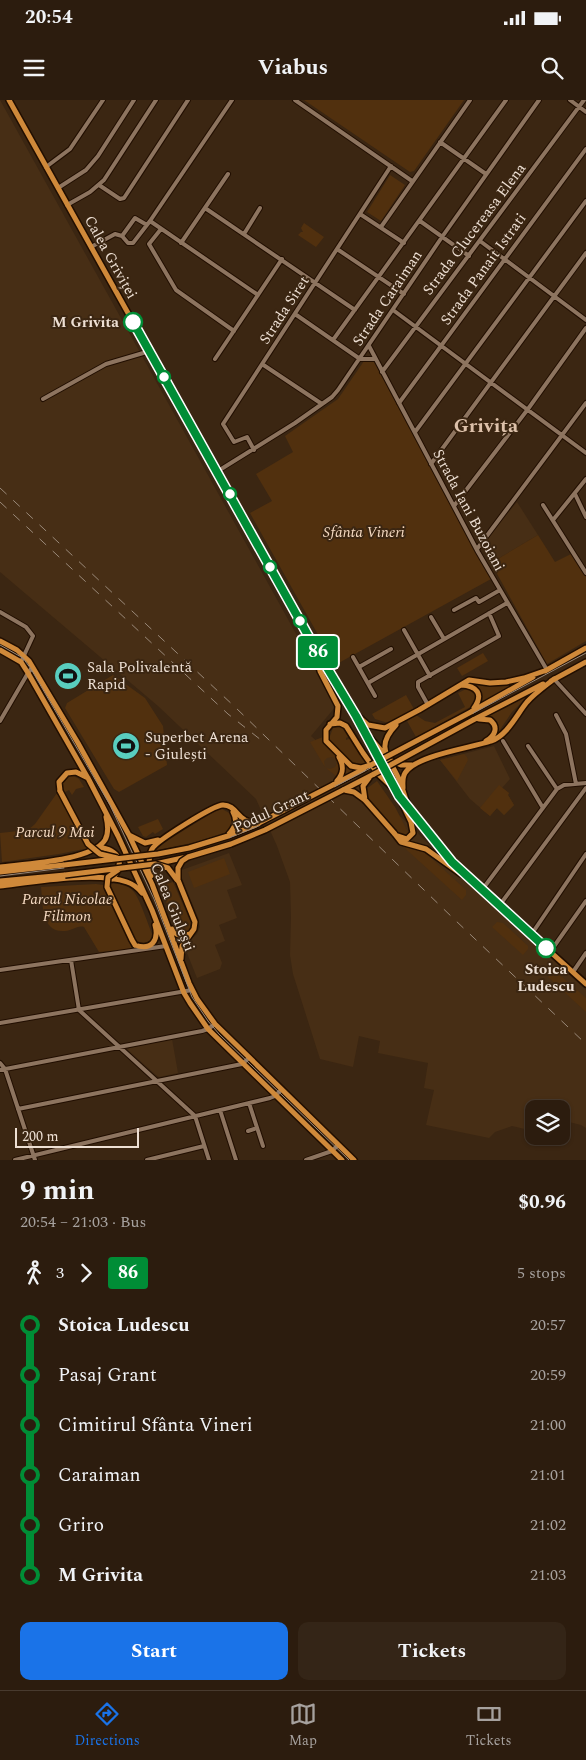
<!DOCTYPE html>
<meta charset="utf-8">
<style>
:root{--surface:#2c1c0e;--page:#342517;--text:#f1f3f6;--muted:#a6a19e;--line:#483a2e;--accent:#1a73e8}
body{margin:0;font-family:Spectral,serif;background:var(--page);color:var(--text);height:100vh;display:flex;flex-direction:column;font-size:19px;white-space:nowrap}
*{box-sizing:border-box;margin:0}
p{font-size:16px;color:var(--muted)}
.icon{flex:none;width:28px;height:28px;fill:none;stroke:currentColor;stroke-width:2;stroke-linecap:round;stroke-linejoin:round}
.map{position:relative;height:1060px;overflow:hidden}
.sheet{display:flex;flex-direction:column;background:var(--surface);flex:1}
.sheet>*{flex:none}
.badge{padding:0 10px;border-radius:4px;font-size:18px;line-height:32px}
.tools{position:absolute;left:525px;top:1000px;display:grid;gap:10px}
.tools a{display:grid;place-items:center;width:45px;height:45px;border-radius:10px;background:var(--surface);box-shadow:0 1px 4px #0004,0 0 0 1px var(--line);font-size:25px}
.scale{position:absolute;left:15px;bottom:12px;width:124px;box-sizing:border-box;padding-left:5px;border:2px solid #eddfd3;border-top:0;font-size:14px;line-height:18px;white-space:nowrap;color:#eddfd3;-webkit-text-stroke:4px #3b2612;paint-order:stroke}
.map>.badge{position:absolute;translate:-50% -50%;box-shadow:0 0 0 2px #fff}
.legs{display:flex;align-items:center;gap:8px;height:55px;padding:0 20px;font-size:16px}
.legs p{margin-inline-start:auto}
.head{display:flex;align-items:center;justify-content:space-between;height:85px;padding:0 20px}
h1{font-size:28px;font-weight:700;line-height:38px}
.cta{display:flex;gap:10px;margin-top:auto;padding:10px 20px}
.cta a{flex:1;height:58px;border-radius:10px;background:var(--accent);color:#fff;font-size:20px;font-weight:700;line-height:58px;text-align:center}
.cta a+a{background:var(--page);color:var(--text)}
ul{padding:0 20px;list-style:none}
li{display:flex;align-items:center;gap:18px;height:50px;font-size:19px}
li i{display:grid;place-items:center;width:8px;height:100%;margin:0 6px;background:currentColor}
li i::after{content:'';width:12px;height:12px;margin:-6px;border:4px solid;border-radius:50%;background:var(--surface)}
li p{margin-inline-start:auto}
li:first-child i{background:linear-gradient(#0000 50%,currentColor 0)}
li:last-child i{background:linear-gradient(currentColor 50%,#0000 0)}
.status{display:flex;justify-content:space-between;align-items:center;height:35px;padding:0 25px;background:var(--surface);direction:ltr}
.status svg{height:14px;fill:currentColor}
header{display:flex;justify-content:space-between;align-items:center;height:65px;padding:0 20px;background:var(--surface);font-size:22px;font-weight:700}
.menu{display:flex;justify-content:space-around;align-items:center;height:70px;border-top:1px solid var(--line);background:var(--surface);font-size:14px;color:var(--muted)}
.menu a{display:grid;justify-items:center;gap:2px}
.menu .on{color:var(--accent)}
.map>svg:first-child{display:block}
.built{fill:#472e15}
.green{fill:#51300e}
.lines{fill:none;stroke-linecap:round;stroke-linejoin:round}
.minor-casing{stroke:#210e00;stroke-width:6}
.major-casing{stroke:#210e00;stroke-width:8}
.minor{stroke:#8d745f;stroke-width:4}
.major{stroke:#cf893a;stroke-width:5}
.tram{stroke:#9a8979;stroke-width:1}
.rail{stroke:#9a8979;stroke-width:1;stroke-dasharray:9 9;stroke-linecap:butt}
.major-bridge-casing{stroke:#210e00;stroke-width:8;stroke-linecap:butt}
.major-bridge{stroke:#cf893a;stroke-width:5}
.line-1-casing{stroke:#fff;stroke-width:11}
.line-1{stroke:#008d36;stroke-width:8}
.stop-1-dot{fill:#fff;stroke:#008d36;stroke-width:2.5}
.labels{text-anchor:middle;stroke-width:4;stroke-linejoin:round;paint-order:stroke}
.street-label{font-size:15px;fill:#eddfd3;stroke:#3b2612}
.stop-label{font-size:15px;font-weight:bold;fill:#eddfd3;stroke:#3b2612;text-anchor:end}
.park-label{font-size:15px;font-style:italic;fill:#f5dac2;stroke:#3b2612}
.poi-label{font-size:15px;fill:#eddfd3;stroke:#3b2612;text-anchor:start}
.district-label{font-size:20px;font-weight:bold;fill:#ddc1aa;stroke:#3b2612}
</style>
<div class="status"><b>20:54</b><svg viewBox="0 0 49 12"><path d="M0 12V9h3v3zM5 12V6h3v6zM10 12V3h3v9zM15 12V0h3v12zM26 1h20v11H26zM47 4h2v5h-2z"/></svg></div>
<header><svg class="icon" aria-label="menu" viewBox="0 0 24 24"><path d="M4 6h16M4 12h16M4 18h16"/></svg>Viabus<svg class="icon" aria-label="search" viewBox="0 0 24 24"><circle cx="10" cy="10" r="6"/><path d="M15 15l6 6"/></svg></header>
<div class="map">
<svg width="586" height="1060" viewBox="0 0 586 1060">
<rect width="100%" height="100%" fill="#3b2612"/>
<path class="built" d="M 0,0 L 336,606 L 311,636 L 413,728 L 454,771 L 586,890 L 586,1028 L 581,1025 L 561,1020 L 561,1009 L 534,1009 L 532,1024 L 534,1025 L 529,1030 L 512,1026 L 495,1032 L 489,1038 L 426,1025 L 434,990 L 424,988 L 428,963 L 378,953 L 380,941 L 359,936 L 353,967 L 320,959 L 293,874 L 290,855 L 291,817 L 290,782 L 277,746 L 256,699 L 158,606 L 0,472 Z
M 517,402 L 538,435 L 491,463 L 481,446 Z
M 494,646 L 510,679 L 502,688 L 509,693 L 508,695 L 514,705 L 504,715 L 497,708 L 490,716 L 470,699 L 440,660 Z
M 229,753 L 242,785 L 227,790 L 237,818 L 219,825 L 225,841 L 215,845 L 222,863 L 220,869 L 197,878 L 185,848 L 186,844 L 197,834 L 200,827 L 199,820 L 179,771 Z
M 172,939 L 178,973 L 159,977 L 156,975 L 128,950 L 129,948 Z"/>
<path class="green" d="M 304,0 L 464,0 L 414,71 L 410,72 Z
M 390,75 L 405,85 L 381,121 L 367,112 Z
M 304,123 L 324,137 L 316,147 L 298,135 L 301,132 L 303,132 L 301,128 Z
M 364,261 L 374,262 L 491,479 L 335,565 L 250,413 L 272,401 L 256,374 L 293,352 L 285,336 L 338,299 Z
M 538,435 L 555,462 L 571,454 L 586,475 L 586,541 L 547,564 L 491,463 Z
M 483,553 L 488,561 L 462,576 L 457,568 Z
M 113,575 L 145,598 L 163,626 L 167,665 L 119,692 L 114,689 L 65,608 L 67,603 Z
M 519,582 L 482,602 L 480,602 C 483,592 477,587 470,583 L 496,585 Z
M 468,588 L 477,594 L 476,602 L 472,606 L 416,637 L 407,621 L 416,615 L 425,621 L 435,623 L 465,607 L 458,593 Z
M 530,594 L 512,612 L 497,634 L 496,623 L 489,617 L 490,614 Z
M 406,595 L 414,609 L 388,623 L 375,619 L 372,614 Z
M 339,626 L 343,626 L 350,636 L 346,638 L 346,640 L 351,638 L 367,664 L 346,675 L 336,676 L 326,668 L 330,669 L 335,667 C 338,663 337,659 332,657 L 327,658 L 324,661 L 325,667 L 310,642 L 323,637 L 330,636 L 333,628 Z
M 464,654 L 467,657 L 468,660 L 457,681 L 440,660 Z
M 70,674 L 79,679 L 84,687 L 76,689 L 72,695 L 69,690 L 63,693 C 59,686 62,677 70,674 Z
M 377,681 L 395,707 L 409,734 L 406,737 L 402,736 L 367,697 L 365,690 Z
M 499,685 L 509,693 L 508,695 L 514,705 L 504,715 L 497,708 L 490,716 L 480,708 Z
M 57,693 L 89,748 L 59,754 L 2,762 L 0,733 L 28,730 L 35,724 Z
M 222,709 L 233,715 C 234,722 233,727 227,732 L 196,742 L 154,751 L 168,740 L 217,710 Z
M 158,719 L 163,729 L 155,734 L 153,732 L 146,737 L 143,736 L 138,727 Z
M 398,742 L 405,747 L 421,749 L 466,790 L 466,795 L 462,800 Z
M 224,758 L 230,774 L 194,788 L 188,772 Z
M 173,782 L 191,823 L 189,831 L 181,833 L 179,831 L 159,786 Z
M 96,784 L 103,785 L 133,849 L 99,852 L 84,827 C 77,825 72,831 65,831 C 41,833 43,804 41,787 Z
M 110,784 C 117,783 128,785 133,791 C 140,798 148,825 153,836 L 149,843 L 142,845 L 134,841 Z
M 497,822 L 503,823 L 528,846 L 528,849 L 523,855 L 492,827 Z
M 554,870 L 586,898 L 586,912 L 548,877 Z"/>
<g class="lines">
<g class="minor-casing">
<path id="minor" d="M 295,0 L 412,81
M 570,0 L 586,12
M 440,42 L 486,74
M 46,67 L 70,49 L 103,0
M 99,85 L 120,99 L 124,98 L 188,0
M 58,88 L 86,70 L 98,56 L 134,0
M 67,105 L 90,92 L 104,80 L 156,0
M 205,108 L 355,210
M 360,114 L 404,143
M 150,121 L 258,195
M 420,121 L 469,156
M 381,127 L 470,0
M 161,129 L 149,144 L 176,190 L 234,231
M 244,134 L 260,108
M 122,136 L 135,118 L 147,125
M 480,141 L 586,220
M 181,143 L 228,74
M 91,147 L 115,134 L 122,136 L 128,143 L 133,143 L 150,121 L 232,0
M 337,149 L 404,194
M 393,210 L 586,353
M 295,214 L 360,259
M 333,240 L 506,0
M 369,246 L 478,452 L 547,570
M 215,259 L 282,159
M 360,259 L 375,259
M 262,264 L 322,304
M 382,272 L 584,0
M 43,299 L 106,264 L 150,251
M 399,303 L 586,49
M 415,332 L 586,101
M 254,350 L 247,337 L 234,342 L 223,324 L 391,66
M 431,364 L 586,153
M 218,371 L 295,323 L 332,297 L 338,290 L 442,137 L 539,0
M 575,394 L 586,417
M 543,405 L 586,473
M 454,406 L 528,309 L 586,228
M 553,420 L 586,379
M 477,449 L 586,303
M 454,510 L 476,498 L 479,502 L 500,490
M 0,512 L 26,527 L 33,536 L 21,562
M 431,517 L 444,539
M 404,530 L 430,576
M 353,557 L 375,596
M 359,567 L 391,549
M 554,579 L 586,614
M 368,583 L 507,503
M 428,605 L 418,587 L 418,582 L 499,536 L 489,513
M 556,615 L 566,634 L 576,684
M 0,621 L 28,573 L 31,569 L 34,570
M 503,641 L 543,708
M 528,646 L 557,689
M 482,790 L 557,689 L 564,685 L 586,683
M 499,806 L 586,688
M 531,835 L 586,754
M 550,852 L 586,801
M 71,860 L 79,910 L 195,1016 L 209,1060
M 0,870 L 166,846
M 573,872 L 586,853
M 0,923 L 192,890
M 0,963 L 5,969 L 35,1060
M 0,970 L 202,931 L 208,929 L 215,924
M 249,1003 L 263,1046
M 18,1009 L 237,965 L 242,964 L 249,958
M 220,1010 L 236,1060
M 248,1031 L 257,1028
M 15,1060 L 270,998 L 275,996 L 281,990
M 147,1060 L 204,1046
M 306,1060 L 332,1051 L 338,1045"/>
</g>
<g class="major-casing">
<path id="major" d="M 9,0 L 314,546 L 351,608 L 399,696 L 426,731 L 452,761 L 472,781 L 586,884
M 0,541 L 17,550 L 29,561 L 78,643 L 129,735 L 152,784 L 189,883 L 197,899 L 215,924 L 354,1060
M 0,550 L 21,562 L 28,573 L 89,680 L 118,736 L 152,810 L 184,893 L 190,903 L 208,929 L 342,1060
M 315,551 L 320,571 L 338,606 L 337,617 L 326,630 L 326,641 L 351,666 L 361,668 L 371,665
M 545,571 L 586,548
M 551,581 L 586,562
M 461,585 C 477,586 484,594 474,608
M 471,612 L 533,577
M 358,616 L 368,625 L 385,628 L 419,610 L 469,580 L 490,583 L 506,582 L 524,578 L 547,570
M 479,619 L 490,620 C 499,627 495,636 486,641
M 473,620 L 543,584
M 330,624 L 340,623 L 346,626 L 363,653 L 378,674 L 392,687
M 396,625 C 376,646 387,655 398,677 C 402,686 404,694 407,703
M 371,639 L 385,655
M 392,661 L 401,665 L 412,665
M 337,681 C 344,673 344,666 339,657
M 333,685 L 364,669
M 403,688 C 403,683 402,678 405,673 C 416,655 471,648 491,641 C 507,636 517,614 527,602 C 535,593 544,587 554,579
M 343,690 L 374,674
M 344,690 L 354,692 L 365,700
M 60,691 L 59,682 L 67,673 L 76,672 L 88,678
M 365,700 L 363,686 L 369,678
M 394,733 L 401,742 L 426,749 L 461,774
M 229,734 C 235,727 238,721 233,712
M 129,735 L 145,743 L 158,740
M 228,736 L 256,725
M 398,736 L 407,739 L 413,733 L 411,722 L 403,705
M 98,747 C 119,750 126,762 112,779
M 155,764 L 187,757
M 0,767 C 23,764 92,761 105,740 C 109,733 108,725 106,717
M 0,772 L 64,765
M 151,776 C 149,768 148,757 152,749 C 156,741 214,705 223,705 C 238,705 237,724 259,723
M 178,780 L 195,822 L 194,829 L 182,846 L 181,859
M 0,781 L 65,775
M 0,786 C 33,782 96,771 127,782 C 133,784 138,788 142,793
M 172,829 C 176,837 183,836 190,834
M 135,845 C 152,851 159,840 155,825"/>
</g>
<use href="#minor" class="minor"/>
<use href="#major" class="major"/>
<path class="tram" d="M 0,545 L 23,558 L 31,569 L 110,705 L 154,799 L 192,897 L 208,921 L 219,934 L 349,1060
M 0,776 L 160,756 L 191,750 L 229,738 L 261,725 L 361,673 L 586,553"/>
<path class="rail" d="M 0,388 L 235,607 L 455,820 L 586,944
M 0,402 L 228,614 L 261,640"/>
<g class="major-bridge-casing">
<path id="major-bridge" d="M 371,665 L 471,612
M 374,674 L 473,620
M 60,691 L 88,744 L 100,754 L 117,758
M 365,700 L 394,733
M 259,723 L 333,685
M 64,765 L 158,754 L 189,748 L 228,736
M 118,770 L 108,777 L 107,787 L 132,840 L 135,845
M 65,775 L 155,764 L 168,768 L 177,780
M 178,780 L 178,768 L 182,761 L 188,757 L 231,744 L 265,730 L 343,690"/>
</g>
<use href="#major-bridge" class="major-bridge"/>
</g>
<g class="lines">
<g class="line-1-casing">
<path id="line-1" d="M 133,222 L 314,546 L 356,616 L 399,696 L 452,762 L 546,848"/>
</g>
<use href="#line-1" class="line-1"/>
</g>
<defs>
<g id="stadium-disc" transform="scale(1.4375)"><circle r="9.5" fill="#59cebf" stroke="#3b2612"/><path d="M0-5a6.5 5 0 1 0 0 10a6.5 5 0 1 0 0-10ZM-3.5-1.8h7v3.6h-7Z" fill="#111"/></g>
</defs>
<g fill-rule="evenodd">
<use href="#stadium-disc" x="68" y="576"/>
<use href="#stadium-disc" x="126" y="646"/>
</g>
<g class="stop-1-dot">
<circle cx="133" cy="222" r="9"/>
<circle cx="164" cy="277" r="6"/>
<circle cx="230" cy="394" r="6"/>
<circle cx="270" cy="467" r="6"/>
<circle cx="300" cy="521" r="6"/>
<circle cx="546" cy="848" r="9"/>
</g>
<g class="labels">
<g class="street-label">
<text transform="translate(474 129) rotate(-53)" y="5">Strada Clucereasa Elena</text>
<text transform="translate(111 157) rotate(61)" y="5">Calea Griviței</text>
<text transform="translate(483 169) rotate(-54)" y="5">Strada Panait Istrati</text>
<text transform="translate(387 198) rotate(-56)" y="5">Strada Caraiman</text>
<text transform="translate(284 210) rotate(-57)" y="5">Strada Siret</text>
<text transform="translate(469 410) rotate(62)" y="5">Strada Iani Buzoiani</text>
<text transform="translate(271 711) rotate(-25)" y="5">Podul Grant</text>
<text transform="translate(173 807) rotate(68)" y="5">Calea Giulești</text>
</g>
<g class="stop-label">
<text x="119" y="227">M Grivita</text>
<text x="546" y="874" text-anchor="middle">Stoica<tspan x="546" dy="17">Ludescu</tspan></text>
</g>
<g class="park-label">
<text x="364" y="437">Sfânta Vineri</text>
<text x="55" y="737">Parcul 9 Mai</text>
<text x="67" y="804">Parcul Nicolae<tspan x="67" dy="17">Filimon</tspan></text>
</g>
<g class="poi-label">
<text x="87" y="572">Sala Polivalentă<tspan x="87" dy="17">Rapid</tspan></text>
<text x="145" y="642">Superbet Arena<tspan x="145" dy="17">- Giulești</tspan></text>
</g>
<g class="district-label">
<text x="486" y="332">Grivița</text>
</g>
</g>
</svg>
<div class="tools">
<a><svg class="icon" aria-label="layers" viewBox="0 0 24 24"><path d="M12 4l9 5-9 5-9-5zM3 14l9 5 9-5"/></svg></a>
</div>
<div class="scale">200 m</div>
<b class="badge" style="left:318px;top:552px;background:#008d36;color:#fff">86</b>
</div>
<section class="sheet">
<div class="head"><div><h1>9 min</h1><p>20:54 – 21:03 · Bus</p></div><b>$0.96</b></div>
<div class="legs"><svg class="icon" aria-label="walk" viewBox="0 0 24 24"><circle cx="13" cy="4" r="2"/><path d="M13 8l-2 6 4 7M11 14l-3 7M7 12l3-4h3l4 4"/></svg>3<svg class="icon" aria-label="forward" viewBox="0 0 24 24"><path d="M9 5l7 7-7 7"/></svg><b class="badge" style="background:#008d36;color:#fff">86</b><p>5 stops</p></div>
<ul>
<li><i style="color:#008d36"></i><b>Stoica Ludescu</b><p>20:57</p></li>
<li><i style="color:#008d36"></i><span>Pasaj Grant</span><p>20:59</p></li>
<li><i style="color:#008d36"></i><span>Cimitirul Sfânta Vineri</span><p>21:00</p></li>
<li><i style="color:#008d36"></i><span>Caraiman</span><p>21:01</p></li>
<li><i style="color:#008d36"></i><span>Griro</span><p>21:02</p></li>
<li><i style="color:#008d36"></i><b>M Grivita</b><p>21:03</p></li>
</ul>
<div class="cta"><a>Start</a><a>Tickets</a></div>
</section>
<nav class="menu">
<a class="on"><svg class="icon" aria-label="directions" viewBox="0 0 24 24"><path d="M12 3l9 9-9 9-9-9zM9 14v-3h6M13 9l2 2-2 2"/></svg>Directions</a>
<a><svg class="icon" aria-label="map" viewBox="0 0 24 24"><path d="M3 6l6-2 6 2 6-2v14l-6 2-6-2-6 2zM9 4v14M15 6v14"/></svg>Map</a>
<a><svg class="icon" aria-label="tickets" viewBox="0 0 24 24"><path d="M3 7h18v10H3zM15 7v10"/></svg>Tickets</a>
</nav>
